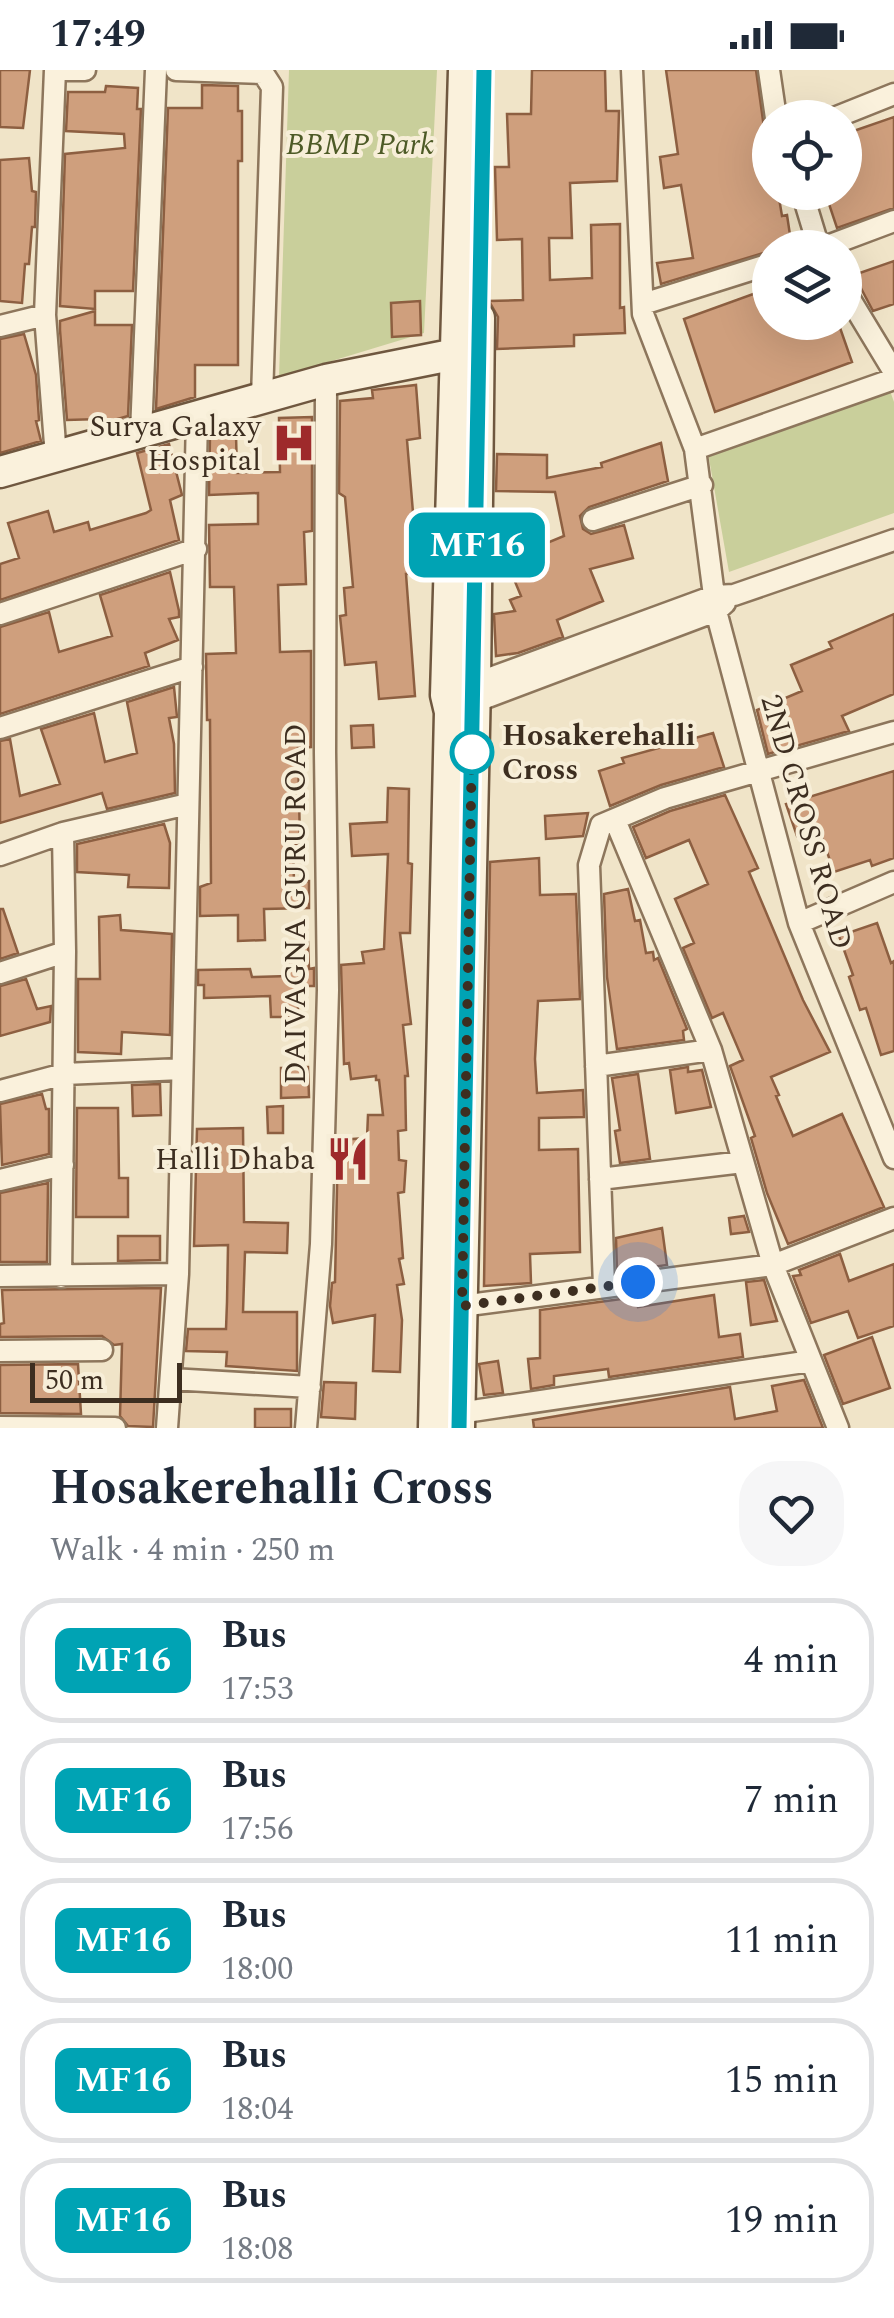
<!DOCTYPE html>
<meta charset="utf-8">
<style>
:root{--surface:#fff;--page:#f6f6f7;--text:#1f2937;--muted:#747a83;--line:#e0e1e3}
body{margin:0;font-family:Spectral,serif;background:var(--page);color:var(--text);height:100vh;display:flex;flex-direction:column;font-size:38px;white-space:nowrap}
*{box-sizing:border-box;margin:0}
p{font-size:32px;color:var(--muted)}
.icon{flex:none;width:55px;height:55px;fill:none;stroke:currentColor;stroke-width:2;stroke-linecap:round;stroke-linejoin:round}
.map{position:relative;height:1358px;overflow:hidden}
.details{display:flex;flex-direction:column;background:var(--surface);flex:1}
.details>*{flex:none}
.badge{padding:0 20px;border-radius:15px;font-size:35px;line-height:65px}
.fabs{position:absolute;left:752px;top:30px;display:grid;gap:20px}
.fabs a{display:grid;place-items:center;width:110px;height:110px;border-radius:50%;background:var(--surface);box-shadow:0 10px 40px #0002;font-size:50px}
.scale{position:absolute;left:30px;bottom:25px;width:152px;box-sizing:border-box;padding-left:10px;border:5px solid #3d2e20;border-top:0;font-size:28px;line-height:35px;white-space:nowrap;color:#3d2e20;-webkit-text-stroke:8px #f7eed8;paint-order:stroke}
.you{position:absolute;width:50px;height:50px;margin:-25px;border:8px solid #fff;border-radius:50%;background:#1a73e8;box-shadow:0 0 0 15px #1a73e833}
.map>.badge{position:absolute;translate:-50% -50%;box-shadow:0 0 0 5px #fff}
.round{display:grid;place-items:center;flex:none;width:105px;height:105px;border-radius:40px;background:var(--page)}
.head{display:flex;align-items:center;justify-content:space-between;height:170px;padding:0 50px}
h1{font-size:48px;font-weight:700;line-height:75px}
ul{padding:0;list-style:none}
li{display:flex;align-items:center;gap:30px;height:125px;margin:0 20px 15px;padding:0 30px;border:5px solid var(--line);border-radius:40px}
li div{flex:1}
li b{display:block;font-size:38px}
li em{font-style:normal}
li .badge{min-width:110px;font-weight:700;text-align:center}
.status{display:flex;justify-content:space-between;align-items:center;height:70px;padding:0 50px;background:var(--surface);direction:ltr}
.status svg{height:28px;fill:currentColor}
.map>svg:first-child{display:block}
.green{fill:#c9cf9b}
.building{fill:#cf9f7d;stroke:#8d5f41;stroke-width:2.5}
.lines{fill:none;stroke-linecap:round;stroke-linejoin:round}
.street-casing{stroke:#8d765c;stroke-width:25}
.secondary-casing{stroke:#6f573f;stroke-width:35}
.street{stroke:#faf1dc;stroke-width:20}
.secondary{stroke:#faf1dc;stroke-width:30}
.line-casing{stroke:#fff;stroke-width:22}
.line{stroke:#00a3b4;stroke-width:15}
.walk{stroke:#3d2e20;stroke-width:10;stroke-dasharray:0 18}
.stop-dot{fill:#fff;stroke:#00a3b4;stroke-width:5}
.labels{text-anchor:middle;stroke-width:8;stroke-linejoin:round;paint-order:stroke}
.park-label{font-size:30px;font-style:italic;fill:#4d5a26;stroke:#f7eed8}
.poi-label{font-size:30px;fill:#3d2e20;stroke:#f7eed8;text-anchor:end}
.stop-label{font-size:30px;font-weight:bold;fill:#3d2e20;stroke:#f7eed8;text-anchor:start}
.street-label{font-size:30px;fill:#3d2e20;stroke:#f7eed8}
</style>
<div class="status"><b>17:49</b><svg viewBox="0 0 49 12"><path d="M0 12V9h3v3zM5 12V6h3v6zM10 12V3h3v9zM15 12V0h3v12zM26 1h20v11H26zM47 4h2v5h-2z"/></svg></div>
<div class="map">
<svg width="894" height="1358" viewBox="0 0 894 1358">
<rect width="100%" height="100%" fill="#f0e4c8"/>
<path class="green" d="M 289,0 L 437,0 L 424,263 L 279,307 Z
M 889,318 L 894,332 L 894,443 L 729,502 L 708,383 Z"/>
<path class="building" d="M 0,0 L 30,0 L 23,58 L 0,57 Z
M 532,0 L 605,0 L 606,41 L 619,41 L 617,111 L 570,113 L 572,168 L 549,168 L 550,210 L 592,208 L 591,155 L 620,154 L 620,238 L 624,237 L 625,263 L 574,265 L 574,276 L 497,279 L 498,247 L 489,231 L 523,230 L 522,169 L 497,170 L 495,97 L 509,97 L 507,44 L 531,44 Z
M 666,0 L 756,0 L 770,101 L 770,122 L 778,122 L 782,146 L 787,145 L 792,178 L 770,178 L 770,181 L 661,214 L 657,193 L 693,188 L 681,115 L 664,118 L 660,87 L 678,84 Z
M 202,15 L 238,16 L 238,41 L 242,41 L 242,91 L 238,91 L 238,295 L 195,295 L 195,327 L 156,339 L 168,38 L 202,38 Z
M 106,16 L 138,18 L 137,39 L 141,39 L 133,221 L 95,221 L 95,239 L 60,236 L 65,84 L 125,78 L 124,64 L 66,61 L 68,22 L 105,22 Z
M 894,47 L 894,138 L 837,158 L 825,122 L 845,122 L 845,113 L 850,111 L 845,97 L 845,64 Z
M 29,88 L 32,121 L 36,122 L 35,157 L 32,157 L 29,194 L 25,194 L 22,233 L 0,231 L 0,90 Z
M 894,191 L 894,234 L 873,241 L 854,205 Z
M 770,218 L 770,252 L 838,252 L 852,292 L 715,342 L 684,249 Z
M 420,231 L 421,265 L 392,267 L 391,233 Z
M 95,241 L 95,255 L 132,255 L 128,346 L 100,354 L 100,349 L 67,350 L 60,260 L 60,251 Z
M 24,264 L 36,305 L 39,350 L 36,351 L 41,371 L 0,383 L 0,269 Z
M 416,315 L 420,368 L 407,370 L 418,503 L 406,504 L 415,626 L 379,629 L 376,592 L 345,595 L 340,546 L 346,545 L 344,518 L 353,517 L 345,427 L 339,423 L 340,331 L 373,328 L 372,320 Z
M 312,347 L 312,461 L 304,462 L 306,514 L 278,515 L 280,582 L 311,581 L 311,677 L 298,678 L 300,774 L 293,774 L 294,812 L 309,811 L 309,838 L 264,839 L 265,870 L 238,871 L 238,845 L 200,846 L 200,817 L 211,813 L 210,650 L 207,650 L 206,584 L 236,583 L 234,517 L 210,517 L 209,455 L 258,454 L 258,423 L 209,425 L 210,366 L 236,365 L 237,403 L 280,402 L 279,348 Z
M 661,373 L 668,411 L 589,437 L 580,446 L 583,459 L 591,464 L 624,455 L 633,488 L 590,499 L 603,531 L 557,550 L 563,567 L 518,583 L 496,586 L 494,544 L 515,541 L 510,530 L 521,526 L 506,490 L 564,466 L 555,422 L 496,421 L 497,384 L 547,385 L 547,408 L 602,397 L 601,393 Z
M 169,374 L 182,425 L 170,430 L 179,470 L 0,530 L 0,494 L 19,488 L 8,453 L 48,441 L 54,462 L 88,452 L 90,460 L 146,443 L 151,440 L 137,383 Z
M 170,502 L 179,541 L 179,547 L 169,549 L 178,570 L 145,583 L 149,596 L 0,644 L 0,557 L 49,542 L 59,582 L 112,566 L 100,525 Z
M 894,544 L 894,624 L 842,646 L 849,661 L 768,684 L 757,640 L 802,621 L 791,595 L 832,578 L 829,572 Z
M 174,617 L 177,647 L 169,648 L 174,674 L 175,723 L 107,739 L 102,723 L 0,753 L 0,671 L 10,669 L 20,726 L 60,714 L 41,659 L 94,643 L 105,692 L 137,683 L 127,632 Z
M 373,655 L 374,677 L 352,678 L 351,656 Z
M 713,663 L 724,697 L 661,715 L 610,736 L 599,701 L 624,693 L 622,688 Z
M 894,701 L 894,788 L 872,796 L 870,790 L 834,802 L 819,759 L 797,766 L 786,734 Z
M 388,718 L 409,719 L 408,793 L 412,794 L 410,863 L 400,863 L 411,954 L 403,955 L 408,1006 L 405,1006 L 406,1060 L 398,1061 L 399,1090 L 406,1091 L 404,1122 L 398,1123 L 403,1188 L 399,1189 L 404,1214 L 397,1215 L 402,1250 L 400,1302 L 373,1301 L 375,1245 L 333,1253 L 330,1236 L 332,1213 L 335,1212 L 338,1070 L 367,1068 L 368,1045 L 383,1045 L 379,1010 L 376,1010 L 376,1006 L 351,1009 L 349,993 L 344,994 L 341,895 L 364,893 L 362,882 L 384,879 L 388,784 L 352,786 L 350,754 L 387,752 Z
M 725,725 L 758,798 L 749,802 L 803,930 L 830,982 L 771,1007 L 779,1025 L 776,1026 L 793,1066 L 842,1044 L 884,1137 L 788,1174 L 767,1123 L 751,1068 L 755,1066 L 730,996 L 743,990 L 723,943 L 712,948 L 683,878 L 694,873 L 675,829 L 708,814 L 689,770 L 646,788 L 633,757 L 670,741 Z
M 588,743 L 583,766 L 546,769 L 545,746 Z
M 164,754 L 170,773 L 169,818 L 128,817 L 129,805 L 77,802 L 77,774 Z
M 539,788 L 540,825 L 576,824 L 580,929 L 538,931 L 535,989 L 537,1023 L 583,1020 L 584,1047 L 539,1048 L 539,1080 L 578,1079 L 580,1182 L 530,1184 L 531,1213 L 484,1216 L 490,792 Z
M 628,819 L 635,851 L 640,850 L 646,883 L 653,882 L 654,890 L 658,888 L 687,959 L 683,961 L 684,970 L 617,979 L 607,907 L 604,824 Z
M 0,839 L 3,839 L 18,883 L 0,889 Z
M 120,845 L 121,860 L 172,864 L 170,965 L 122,962 L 121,984 L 78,982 L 78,909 L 100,909 L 99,847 Z
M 877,853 L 891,893 L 894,891 L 894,981 L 881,985 L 866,938 L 860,940 L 849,907 L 853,905 L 839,866 Z
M 308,872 L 309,899 L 314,898 L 314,916 L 298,916 L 298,947 L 271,947 L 270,926 L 204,928 L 204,915 L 198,915 L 198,900 L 250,899 L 252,907 L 289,906 L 288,873 Z
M 26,909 L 37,939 L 51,936 L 50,952 L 0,966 L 0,916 Z
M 308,997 L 309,1027 L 281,1028 L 281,998 Z
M 688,997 L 688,1002 L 702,1000 L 711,1037 L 676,1043 L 670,1000 Z
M 638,1004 L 650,1089 L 620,1093 L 615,1061 L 620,1060 L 612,1008 Z
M 160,1014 L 161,1045 L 133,1046 L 132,1015 Z
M 42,1024 L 46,1039 L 49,1039 L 49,1084 L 2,1095 L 0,1034 Z
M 283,1036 L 283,1063 L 268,1063 L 267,1037 Z
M 77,1038 L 118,1038 L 119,1108 L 128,1108 L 128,1147 L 76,1147 Z
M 243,1058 L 244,1152 L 288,1153 L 287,1183 L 245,1182 L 243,1242 L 297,1242 L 297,1301 L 226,1296 L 227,1282 L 186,1281 L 188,1259 L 226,1259 L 227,1232 L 228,1175 L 194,1176 L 197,1059 Z
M 48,1113 L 47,1192 L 0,1192 L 0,1123 Z
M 744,1146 L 749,1162 L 731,1164 L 729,1148 Z
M 662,1158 L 667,1195 L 617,1202 L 616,1168 Z
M 118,1166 L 160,1166 L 160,1190 L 118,1191 Z
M 840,1184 L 849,1211 L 894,1194 L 894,1256 L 858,1268 L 848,1241 L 811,1253 L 793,1206 L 801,1205 L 799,1200 Z
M 764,1210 L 777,1251 L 751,1255 L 746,1212 Z
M 161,1218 L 153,1357 L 128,1356 L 120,1346 L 122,1274 L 114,1275 L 102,1266 L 0,1267 L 0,1254 L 4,1253 L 2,1220 Z
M 714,1225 L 719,1267 L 740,1264 L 743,1287 L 609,1307 L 608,1299 L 554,1306 L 554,1315 L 531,1319 L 528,1289 L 540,1288 L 540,1240 L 636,1227 L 638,1237 Z
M 872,1267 L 890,1318 L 843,1334 L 824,1285 Z
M 498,1291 L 503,1323 L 484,1325 L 479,1294 Z
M 78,1294 L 81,1344 L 0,1343 L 0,1295 Z
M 804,1310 L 823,1358 L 534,1358 L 533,1350 L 730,1317 L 735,1349 L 777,1341 L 772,1316 Z
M 324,1312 L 356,1313 L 355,1349 L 321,1347 Z
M 255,1339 L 291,1339 L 291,1358 L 255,1358 Z"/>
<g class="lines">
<g class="street-casing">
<path id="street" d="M 55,0 L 45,245 L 56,387
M 55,0 L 85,0
M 176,0 L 263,3 L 272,17 L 262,328
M 632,0 L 643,244 L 695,379 L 716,541 L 799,853 L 894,1088
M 769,0 L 776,48
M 834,48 L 894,24
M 802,122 L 819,178
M 822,178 L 894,151
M 845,221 L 894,302
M 643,234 L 770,194
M 0,256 L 45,245
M 141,363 L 156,0
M 695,379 L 894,309
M 593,450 L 702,415
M 0,544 L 196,479
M 466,617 L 714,526 L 734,525 L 894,470
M 464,636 L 716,541 L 725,533
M 0,658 L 192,597
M 615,750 L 711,980 L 773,1195 L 838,1358
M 0,785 L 63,763 L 188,734
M 799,853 L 894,812
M 0,903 L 65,882
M 596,996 L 711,980
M 0,1021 L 64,1004 L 182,999
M 600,1109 L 743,1092
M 0,1110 L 63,1095
M 0,1206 L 178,1204
M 61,1207 L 65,882 L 63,763
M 604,1217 L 589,795 L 601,755 L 665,728 L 894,662
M 461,1236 L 773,1195 L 894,1148
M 0,1281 L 102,1280
M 171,1309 L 310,1317
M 459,1343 L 811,1291
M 0,1357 L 115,1358
M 167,1358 L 178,1204 L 197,347
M 306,1358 L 321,1174 L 328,920 L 325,682 L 326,310"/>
</g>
<g class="secondary-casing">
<path id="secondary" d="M 0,402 L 326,310 L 476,280
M 434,1358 L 450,642 L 446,625 L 464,0
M 459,1358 L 475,613 L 479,248"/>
</g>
<use href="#street" class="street"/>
<use href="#secondary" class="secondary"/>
</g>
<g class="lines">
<g class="line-casing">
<path id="line" d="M 459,1358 L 484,0"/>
</g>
<use href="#line" class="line"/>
<path class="walk" d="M 472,682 L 472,673 L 462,1236 L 638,1212"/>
</g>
<defs>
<g id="hospital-bare" transform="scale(3.45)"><path d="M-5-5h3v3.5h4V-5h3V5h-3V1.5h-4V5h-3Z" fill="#9e2a2b" stroke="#f7eed8" stroke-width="2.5" paint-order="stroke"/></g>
<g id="restaurant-bare" transform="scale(3.45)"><path d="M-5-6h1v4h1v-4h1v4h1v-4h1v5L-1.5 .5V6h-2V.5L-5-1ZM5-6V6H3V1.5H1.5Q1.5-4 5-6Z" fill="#9e2a2b" stroke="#f7eed8" stroke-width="2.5" paint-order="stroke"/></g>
</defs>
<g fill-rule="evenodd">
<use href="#hospital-bare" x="294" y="373"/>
<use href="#restaurant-bare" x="348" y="1089"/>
</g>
<circle class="stop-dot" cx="472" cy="682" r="20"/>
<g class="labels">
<g class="park-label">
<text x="360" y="84">BBMP Park</text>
</g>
<g class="poi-label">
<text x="261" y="366">Surya Galaxy<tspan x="261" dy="34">Hospital</tspan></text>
<text x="315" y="1099">Halli Dhaba</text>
</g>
<g class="stop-label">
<text x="502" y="675">Hosakerehalli<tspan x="502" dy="34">Cross</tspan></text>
</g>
<g class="street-label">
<text transform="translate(807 752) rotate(74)" y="10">2ND CROSS ROAD</text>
<text transform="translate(295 834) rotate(-90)" y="10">DAIVAGNA GURU ROAD</text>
</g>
</g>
</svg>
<div class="fabs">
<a><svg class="icon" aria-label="locate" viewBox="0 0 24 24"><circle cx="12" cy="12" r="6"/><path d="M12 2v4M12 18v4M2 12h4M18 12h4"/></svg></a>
<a><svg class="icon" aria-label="layers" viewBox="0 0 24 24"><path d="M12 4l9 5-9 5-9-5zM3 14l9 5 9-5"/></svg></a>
</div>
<div class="scale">50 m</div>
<div class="you" style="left:638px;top:1212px"></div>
<b class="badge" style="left:477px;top:475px;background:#00a3b4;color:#fff">MF16</b>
</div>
<section class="details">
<div class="head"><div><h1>Hosakerehalli Cross</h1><p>Walk · 4 min · 250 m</p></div><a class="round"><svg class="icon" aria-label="heart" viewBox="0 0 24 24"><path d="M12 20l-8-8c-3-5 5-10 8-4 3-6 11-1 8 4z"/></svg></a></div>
<ul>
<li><span class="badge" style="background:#00a3b4;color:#fff">MF16</span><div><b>Bus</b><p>17:53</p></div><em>4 min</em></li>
<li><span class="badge" style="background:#00a3b4;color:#fff">MF16</span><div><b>Bus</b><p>17:56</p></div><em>7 min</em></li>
<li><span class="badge" style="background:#00a3b4;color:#fff">MF16</span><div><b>Bus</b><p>18:00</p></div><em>11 min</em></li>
<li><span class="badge" style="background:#00a3b4;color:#fff">MF16</span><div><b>Bus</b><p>18:04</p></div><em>15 min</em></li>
<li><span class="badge" style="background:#00a3b4;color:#fff">MF16</span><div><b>Bus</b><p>18:08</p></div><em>19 min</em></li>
</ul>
</section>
